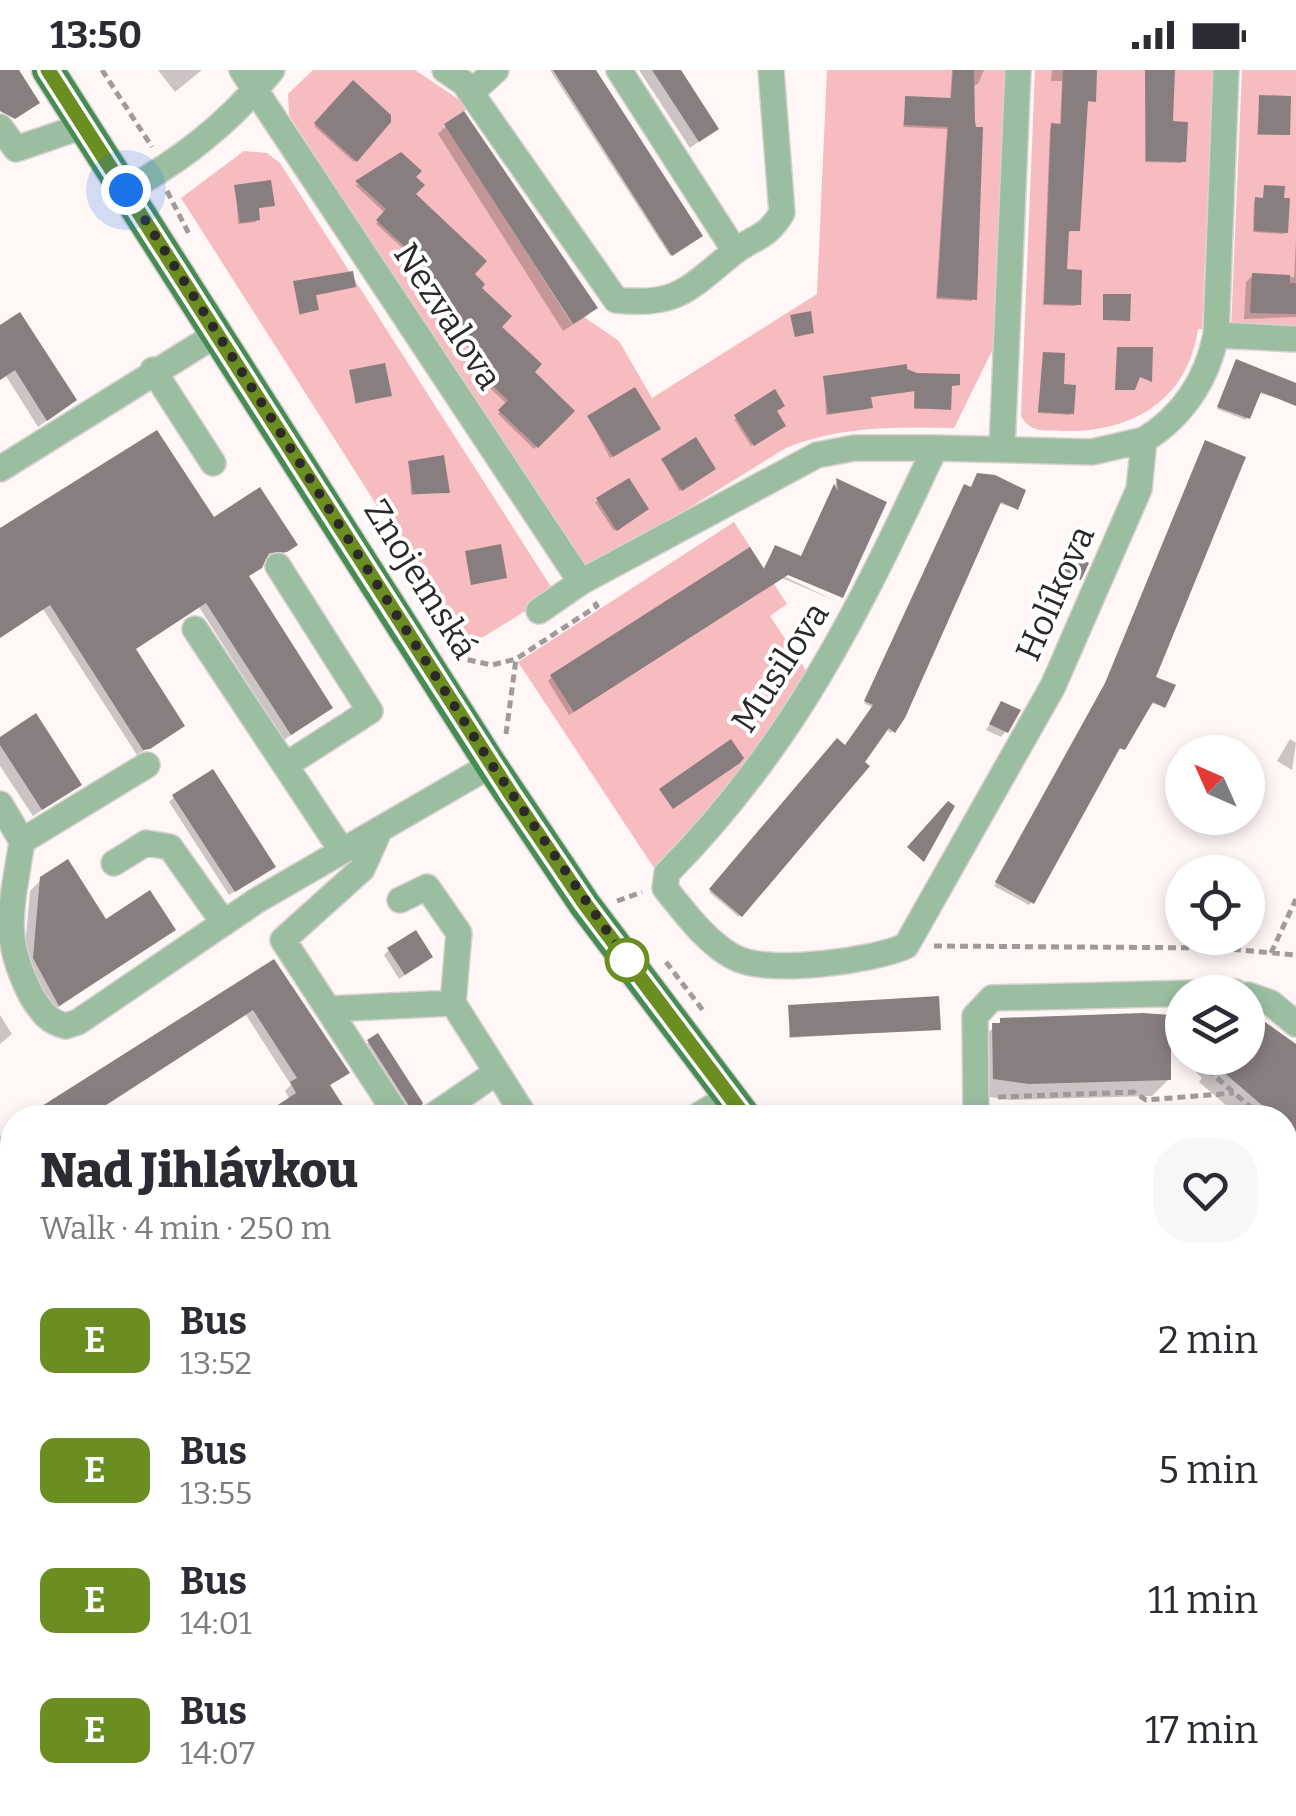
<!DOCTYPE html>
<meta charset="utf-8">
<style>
:root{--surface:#fff;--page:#f7f7f7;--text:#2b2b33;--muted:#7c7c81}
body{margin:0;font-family:Bitter,serif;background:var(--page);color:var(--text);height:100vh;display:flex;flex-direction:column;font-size:38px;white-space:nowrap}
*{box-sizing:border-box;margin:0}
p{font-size:32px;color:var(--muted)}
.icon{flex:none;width:55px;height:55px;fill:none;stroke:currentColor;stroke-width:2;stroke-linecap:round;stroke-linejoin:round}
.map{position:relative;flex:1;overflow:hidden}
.sheet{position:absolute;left:0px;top:1035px;width:1298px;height:712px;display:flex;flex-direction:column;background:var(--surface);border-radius:40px 40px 0 0;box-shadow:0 5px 15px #0003}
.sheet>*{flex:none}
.badge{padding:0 20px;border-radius:15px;font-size:35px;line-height:65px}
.needle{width:65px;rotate:315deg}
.controls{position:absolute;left:1165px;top:665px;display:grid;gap:20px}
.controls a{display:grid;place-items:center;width:100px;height:100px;border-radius:50%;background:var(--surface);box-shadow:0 5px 15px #0003;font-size:50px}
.you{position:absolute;width:50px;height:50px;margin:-25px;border:8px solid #fff;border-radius:50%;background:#1a73e8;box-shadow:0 0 0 15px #1a73e833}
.map>.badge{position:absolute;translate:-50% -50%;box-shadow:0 0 0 5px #fff}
.round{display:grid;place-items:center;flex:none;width:105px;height:105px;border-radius:40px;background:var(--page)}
.head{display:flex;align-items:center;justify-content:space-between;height:170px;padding:0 40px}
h1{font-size:48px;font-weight:800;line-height:75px}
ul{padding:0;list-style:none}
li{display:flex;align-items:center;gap:30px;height:130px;padding:0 40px}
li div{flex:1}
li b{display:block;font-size:38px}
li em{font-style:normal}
li .badge{min-width:110px;font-weight:700;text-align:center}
.status{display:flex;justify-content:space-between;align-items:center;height:70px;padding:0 50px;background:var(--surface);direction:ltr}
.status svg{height:28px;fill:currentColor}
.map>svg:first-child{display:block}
.green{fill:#f7bcbf}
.shadow{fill:#0003}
.building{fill:#887e7f}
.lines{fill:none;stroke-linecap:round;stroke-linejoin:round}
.minor-casing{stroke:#d9d1d1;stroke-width:28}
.major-casing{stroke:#d9d1d1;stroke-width:35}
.path{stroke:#a19a9a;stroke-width:5;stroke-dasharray:8 5;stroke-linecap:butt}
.minor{stroke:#9bbea0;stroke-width:25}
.major{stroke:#488c55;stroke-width:32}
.line-casing{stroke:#fff;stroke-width:22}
.line{stroke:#6b8e23;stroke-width:15}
.walk{stroke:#2d2929;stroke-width:10;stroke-dasharray:0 18}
.stop-dot{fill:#fff;stroke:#6b8e23;stroke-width:5}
.labels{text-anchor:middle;stroke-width:8;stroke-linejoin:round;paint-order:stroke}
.street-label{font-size:35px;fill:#2d2929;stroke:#fff}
</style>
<div class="status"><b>13:50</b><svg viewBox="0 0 49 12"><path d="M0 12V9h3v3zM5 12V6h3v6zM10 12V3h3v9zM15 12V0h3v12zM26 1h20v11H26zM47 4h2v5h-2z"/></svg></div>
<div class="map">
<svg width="1296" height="1746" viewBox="0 0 1296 1746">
<rect width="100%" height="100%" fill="#fff6f6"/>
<path class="green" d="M 313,0 L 415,0 L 470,37 L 445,54 L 572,254 L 584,247 L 619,271 L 652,328 L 817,224 L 827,0 L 1005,0 L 994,277 L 954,358 C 894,357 841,356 786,378 L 595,496 L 575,492 L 289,45 L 288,24 Z
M 1035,0 L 1213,0 L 1202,259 L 1198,259 C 1187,333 1129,363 1062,361 C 1044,360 1030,363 1021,346 Z
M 1242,0 L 1296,0 L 1296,261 L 1231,260 Z
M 244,81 L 267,83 L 280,93 L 555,523 L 467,577 L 181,128 Z
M 734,452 L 787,534 L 770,546 L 811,608 L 762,676 L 656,801 L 518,592 Z
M 1222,1036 L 1230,1047 L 1039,1047 L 1046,1042 Z
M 1285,1124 L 1296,1140 L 1296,1655 L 1285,1646 Z"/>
<path class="shadow" d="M 158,0 L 202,0 L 175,22 Z
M 550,0 L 593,0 L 698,168 L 670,186 Z
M 639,0 L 678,0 L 716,59 L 690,78 Z
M 952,0 L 984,0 L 978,14 L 972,16 L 972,231 L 936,229 L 947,59 L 903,57 L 906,29 L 950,31 Z
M 1052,0 L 1095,0 L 1093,31 L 1085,32 L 1077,160 L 1066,162 L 1064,201 L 1076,236 L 1043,235 L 1050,58 L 1060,56 L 1062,11 L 1051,11 Z
M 1145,0 L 1173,0 L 1171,53 L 1182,93 L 1145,92 Z
M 353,14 L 389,52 L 354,92 L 314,56 Z
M 1260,27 L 1287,64 L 1285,65 L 1257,65 Z
M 446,56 L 595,237 L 587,246 L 563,261 L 438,64 Z
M 413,107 L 413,125 L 471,204 L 499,257 L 531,302 L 572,341 L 534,379 L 498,344 L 507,334 L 467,297 L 477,286 L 436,249 L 446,238 L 406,202 L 416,190 L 376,154 L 385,143 L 355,115 Z
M 236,118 L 272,135 L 256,139 L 256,152 L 238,154 Z
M 1265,118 L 1285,162 L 1284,164 L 1253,162 L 1254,131 L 1263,130 Z
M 1296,169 L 1296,247 L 1244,249 L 1246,212 L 1253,205 L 1294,207 Z
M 294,213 L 351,218 L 313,226 L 316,240 L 299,245 Z
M 0,258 L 74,330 L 38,357 L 6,306 L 0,310 Z
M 1044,285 L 1061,316 L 1070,345 L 1038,343 Z
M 1235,294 L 1274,327 L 1258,323 L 1246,350 L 1217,339 Z
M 905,301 L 958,314 L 950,317 L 949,339 L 914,339 L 914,321 L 869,327 L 868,339 L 826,345 L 824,308 Z
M 351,302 L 390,325 L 355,334 Z
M 774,342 L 781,358 L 751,376 L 734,349 Z
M 589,348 L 655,361 L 610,388 Z
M 663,391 L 711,401 L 679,421 Z
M 409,393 L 447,422 L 411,425 Z
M 978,406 L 1015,438 L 998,433 L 903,647 L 891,663 L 886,659 L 861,693 L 867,697 L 739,847 L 709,822 L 835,673 L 845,678 L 873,638 L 864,633 L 962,419 L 970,419 Z
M 628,411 L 646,439 L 614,461 L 595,432 Z
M 837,411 L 884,433 L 842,525 L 777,498 L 775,502 L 836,531 L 782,508 L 569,645 L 548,611 L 552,607 L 762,501 L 775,478 L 800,489 Z
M 213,450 L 295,475 L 278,488 L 263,488 L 247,508 L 323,644 L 284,670 L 199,537 L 133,580 L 182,656 L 137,685 L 43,539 L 0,567 L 0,462 Z
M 1153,608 L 1163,636 L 1149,633 L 1123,679 L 1116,679 L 1032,832 L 1029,835 L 994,816 L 1103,619 Z
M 1002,634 L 1006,661 L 1001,667 L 986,660 Z
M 0,669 L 79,715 L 33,746 L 0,696 Z
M 1290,669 L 1296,673 L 1292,700 L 1277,691 Z
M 174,727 L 267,801 L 229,825 L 169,732 Z
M 42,809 L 105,852 L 173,860 L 47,945 L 23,901 L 30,821 Z
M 389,880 L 425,892 L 399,909 L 384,885 Z
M 274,892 L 347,1003 L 340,1009 L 290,1030 L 285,1021 L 291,1015 L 246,945 L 86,1048 Z
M 790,938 L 938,959 L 789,968 Z
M 0,945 L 12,964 L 0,974 Z
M 1248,946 L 1296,978 L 1296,1095 L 1285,1085 L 1285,1048 L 1241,1048 L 1199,1012 L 1202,1008 L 1196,1002 L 1209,988 L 1248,988 Z
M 1001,951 L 1169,1009 L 1152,1026 L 1010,1030 L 977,1025 L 976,973 Z
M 369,972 L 420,1033 L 408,1048 L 358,983 Z
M 12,1059 L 12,1111 L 0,1119 L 0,1066 Z
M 1285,1698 L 1296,1707 L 1296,1746 L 1268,1746 L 1265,1735 L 1285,1735 Z
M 504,1735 L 588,1735 L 570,1746 L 511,1746 Z
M 779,1735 L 825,1735 L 832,1746 L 763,1746 Z"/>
<path class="building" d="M 0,0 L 19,0 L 40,33 L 15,49 L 0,41 Z
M 553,0 L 596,0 L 703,166 L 672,186 Z
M 652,0 L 681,0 L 719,59 L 699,72 Z
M 953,0 L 974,0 L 975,51 L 976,57 L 983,57 L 977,230 L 937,227 L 948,57 L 904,55 L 905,26 L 951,28 Z
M 1063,0 L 1097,0 L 1096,32 L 1088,31 L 1080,161 L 1069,161 L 1067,199 L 1082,200 L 1081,235 L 1044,234 L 1051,53 L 1061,54 Z
M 1145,0 L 1175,0 L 1173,51 L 1188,52 L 1186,92 L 1146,91 Z
M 353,10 L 391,45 L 391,52 L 357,92 L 314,53 Z
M 1259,25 L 1291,26 L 1290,65 L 1258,64 Z
M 464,41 L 598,238 L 573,254 L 444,54 Z
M 401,82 L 422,101 L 416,107 L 425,115 L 416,124 L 487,191 L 475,204 L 485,214 L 482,218 L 512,246 L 502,257 L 542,294 L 535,302 L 575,341 L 538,378 L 498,340 L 508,330 L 468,293 L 477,283 L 437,245 L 446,235 L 406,198 L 416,187 L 376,150 L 386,139 L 355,111 Z
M 271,110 L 275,136 L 259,138 L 260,150 L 240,153 L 234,115 Z
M 1264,115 L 1285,116 L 1284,128 L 1290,128 L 1288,163 L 1254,161 L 1255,127 L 1263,128 Z
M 353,201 L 356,217 L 316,225 L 319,240 L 300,244 L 293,211 Z
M 1252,203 L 1290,205 L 1290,213 L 1296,213 L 1296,244 L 1250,243 Z
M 1103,224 L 1131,224 L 1130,251 L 1103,250 Z
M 811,241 L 814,263 L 795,267 L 790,245 Z
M 20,242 L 77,330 L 47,351 L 15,300 L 0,310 L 0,255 Z
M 1117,277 L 1153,277 L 1152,312 L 1140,307 L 1135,320 L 1115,320 Z
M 1043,282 L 1065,283 L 1064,314 L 1076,315 L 1074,344 L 1038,342 Z
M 1236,289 L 1296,313 L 1296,336 L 1261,322 L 1250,349 L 1217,337 Z
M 385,293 L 392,326 L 356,333 L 349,300 Z
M 907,294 L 907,299 L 917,303 L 960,304 L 960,315 L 952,316 L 951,340 L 914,338 L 915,321 L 871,327 L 873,338 L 828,344 L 823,306 Z
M 635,317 L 661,359 L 613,387 L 587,346 Z
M 775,319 L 785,336 L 777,341 L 786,356 L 754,376 L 734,345 Z
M 157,360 L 214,447 L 260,417 L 298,475 L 287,482 L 269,483 L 262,498 L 249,506 L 333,638 L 291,665 L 206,533 L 136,579 L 185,656 L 150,679 L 143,680 L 50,535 L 0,568 L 0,458 Z
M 696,367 L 716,399 L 682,421 L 661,389 Z
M 1205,370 L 1246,387 L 1156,607 L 1176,615 L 1165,638 L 1153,632 L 1125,680 L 1120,678 L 1034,834 L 995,812 L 1105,613 Z
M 444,385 L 450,423 L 413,424 L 408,391 Z
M 977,403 L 995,405 L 1026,420 L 1018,440 L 1001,432 L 905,648 L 895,663 L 889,658 L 865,692 L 870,696 L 742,847 L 709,819 L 837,668 L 845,675 L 873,635 L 864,631 L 964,414 L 971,417 Z
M 629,408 L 649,439 L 617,461 L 596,428 Z
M 836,408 L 887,432 L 843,528 L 788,505 L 574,642 L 550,605 L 750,477 L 764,499 L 775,475 L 801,486 L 834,414 L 838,421 Z
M 501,474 L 507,508 L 471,515 L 465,481 Z
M 1070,485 L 1089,493 L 1081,510 L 1062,502 Z
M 1001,631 L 1021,640 L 1008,663 L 989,654 Z
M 36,643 L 82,715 L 42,740 L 0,675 L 0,667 Z
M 731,669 L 744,688 L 740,693 L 673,739 L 659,719 Z
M 213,699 L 276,797 L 235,822 L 172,725 Z
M 948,731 L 955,736 L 924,792 L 907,777 Z
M 68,789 L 106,849 L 150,820 L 176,860 L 59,936 L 33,888 L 40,807 Z
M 416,860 L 433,887 L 405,905 L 387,878 Z
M 274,889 L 350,1003 L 330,1015 L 351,1048 L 258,1048 L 296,1023 L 290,1012 L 297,1008 L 253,940 L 86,1048 L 23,1048 Z
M 939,926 L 941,960 L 790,967 L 788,935 Z
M 1143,943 L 1171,945 L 1171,1010 L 1029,1014 L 993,1009 L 992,953 L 1000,953 L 1000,948 Z
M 1255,945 L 1296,974 L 1296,1063 L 1285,1054 L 1285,1048 L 1277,1048 L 1207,988 L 1248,988 L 1248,954 Z
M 378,963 L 423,1033 L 415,1045 L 367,970 Z"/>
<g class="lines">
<g class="minor-casing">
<path id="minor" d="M 242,0 L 581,512
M 445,0 L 464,13 L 616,230 C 678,237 689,218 734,182 C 755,166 766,169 782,143 L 771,0
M 619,0 L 735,181
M 471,23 L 496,0
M 0,57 L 16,79 L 86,55
M 126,120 C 183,90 231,51 272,0
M 1216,265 L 1296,269
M 153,300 L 213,393
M 1144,370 L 1092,382 L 935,378 C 860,538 794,675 667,803 L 665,818 C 684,842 710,877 738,889 C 773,904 872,891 906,876 L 1053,616 L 1139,419 L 1144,370 C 1183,346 1207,309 1216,265 L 1226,0
M 1002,379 L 1018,0
M 0,399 L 217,264
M 278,496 L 370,641 L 286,695
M 539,541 L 581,512 L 817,385 L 854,378 L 935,378
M 195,559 L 342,781
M 0,734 L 22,771 L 147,695
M 380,759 L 362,799 L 283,870 L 399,1048
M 22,771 C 12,838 0,866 32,927 C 42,942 48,952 66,956 L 78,952 L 256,831 L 491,695
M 114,793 L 146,773 L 170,777 L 224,853
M 1248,925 L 1271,933 L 1296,954
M 453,933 L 526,1048
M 328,939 L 453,933 L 459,863 L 427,817 L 400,830
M 430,1048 L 497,1002
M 694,1048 L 731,1026
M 976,1048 L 975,946 L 992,928 L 1235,922
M 1285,1664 L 1296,1673
M 901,1735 L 908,1746
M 704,1746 L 721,1735"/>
</g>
<g class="major-casing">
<path id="major" d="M 48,0 L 491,695 L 585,835 L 746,1048
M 1195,1735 L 1198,1746"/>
</g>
<path class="path" d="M 102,0 L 152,77
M 167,121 L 189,164
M 455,587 L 492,595 L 516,589 L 597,536 L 592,529
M 506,664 L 516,589
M 617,831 L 642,822
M 934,876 L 1218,878 L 1296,885
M 1271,883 L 1296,829
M 666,892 L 705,943
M 1201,988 L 1209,1001 L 1263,1048
M 998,1027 L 1134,1022 L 1146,1030 L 1234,1023
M 1285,1067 L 1296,1076"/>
<use href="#minor" class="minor"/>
<use href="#major" class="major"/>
</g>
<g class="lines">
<g class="line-casing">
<path id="line" d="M 48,0 L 510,723 L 585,834 L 746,1048"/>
</g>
<use href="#line" class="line"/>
<path class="walk" d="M 126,120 L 492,695 L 627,890"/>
</g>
<circle class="stop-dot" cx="627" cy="890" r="20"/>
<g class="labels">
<g class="street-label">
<text transform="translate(448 246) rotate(57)" y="12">Nezvalova</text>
<text transform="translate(421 509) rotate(58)" y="12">Znojemská</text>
<text transform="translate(1055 523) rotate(-66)" y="12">Holíkova</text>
<text transform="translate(780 597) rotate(-57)" y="12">Musilova</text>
</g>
</g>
</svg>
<div class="controls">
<a><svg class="needle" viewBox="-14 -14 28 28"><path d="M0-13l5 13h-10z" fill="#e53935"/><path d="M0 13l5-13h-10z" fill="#7c7c81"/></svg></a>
<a><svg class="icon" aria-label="locate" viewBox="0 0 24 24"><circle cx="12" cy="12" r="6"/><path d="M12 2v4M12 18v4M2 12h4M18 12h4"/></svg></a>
<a><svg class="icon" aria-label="layers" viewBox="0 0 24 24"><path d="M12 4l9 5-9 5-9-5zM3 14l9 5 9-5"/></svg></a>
</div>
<div class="you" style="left:126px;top:120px"></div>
<section class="sheet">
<div class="head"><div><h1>Nad Jihlávkou</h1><p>Walk · 4 min · 250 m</p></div><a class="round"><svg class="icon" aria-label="heart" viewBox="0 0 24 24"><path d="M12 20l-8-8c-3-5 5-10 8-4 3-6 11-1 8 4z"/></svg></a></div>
<ul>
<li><span class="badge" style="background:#6b8e23;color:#fff">E</span><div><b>Bus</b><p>13:52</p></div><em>2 min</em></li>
<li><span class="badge" style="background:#6b8e23;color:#fff">E</span><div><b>Bus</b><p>13:55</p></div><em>5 min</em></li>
<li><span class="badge" style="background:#6b8e23;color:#fff">E</span><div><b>Bus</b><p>14:01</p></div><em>11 min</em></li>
<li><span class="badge" style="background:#6b8e23;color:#fff">E</span><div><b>Bus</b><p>14:07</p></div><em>17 min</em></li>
</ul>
</section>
</div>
